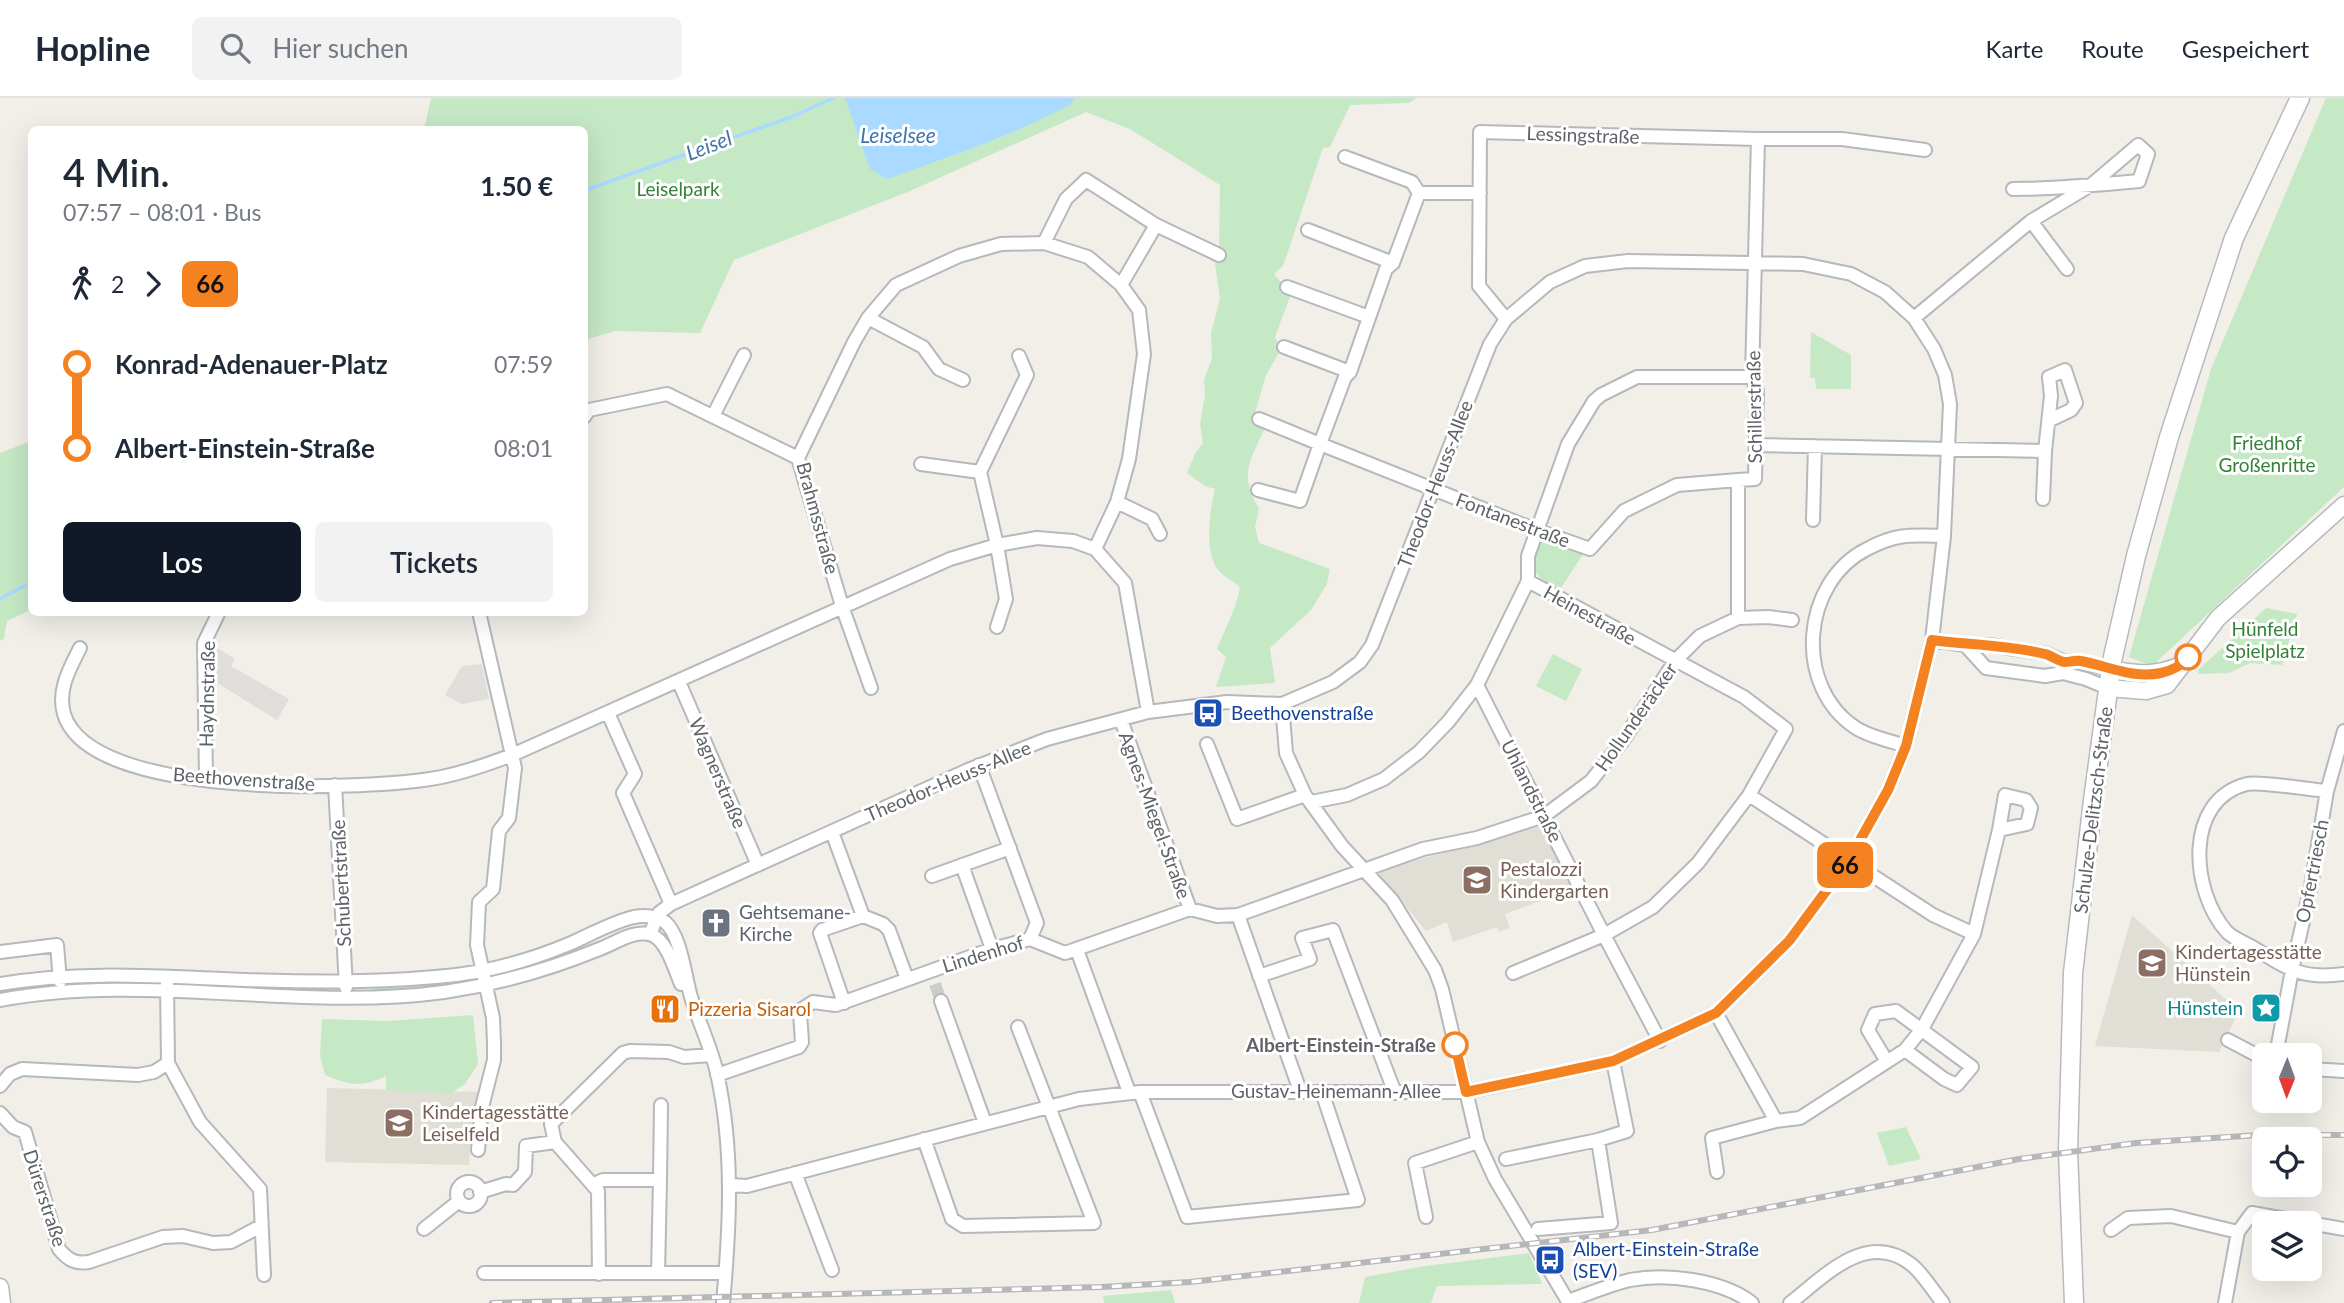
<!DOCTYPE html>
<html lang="de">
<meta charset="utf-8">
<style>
:root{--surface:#fff;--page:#f2f2f3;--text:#1f2937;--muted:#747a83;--line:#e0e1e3;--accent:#111827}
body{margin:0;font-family:Lato,sans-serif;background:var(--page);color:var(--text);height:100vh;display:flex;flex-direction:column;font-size:26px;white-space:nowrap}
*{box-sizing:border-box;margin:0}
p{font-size:23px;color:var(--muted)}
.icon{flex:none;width:38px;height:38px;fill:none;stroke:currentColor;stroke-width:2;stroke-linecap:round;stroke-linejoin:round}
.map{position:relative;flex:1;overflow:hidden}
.panel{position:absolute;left:28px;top:28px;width:560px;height:490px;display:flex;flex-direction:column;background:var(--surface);border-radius:10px;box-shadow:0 7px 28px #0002}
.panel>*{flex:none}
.badge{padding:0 14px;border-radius:10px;font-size:24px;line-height:46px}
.needle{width:46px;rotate:181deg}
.fabs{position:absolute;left:2252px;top:945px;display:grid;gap:14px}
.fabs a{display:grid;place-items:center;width:70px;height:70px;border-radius:10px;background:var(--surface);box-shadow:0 7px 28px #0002;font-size:35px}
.map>.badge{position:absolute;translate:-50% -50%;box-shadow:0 0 0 4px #fff}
.legs{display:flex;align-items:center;gap:10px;height:77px;padding:0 35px;font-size:23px}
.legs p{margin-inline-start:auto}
.head{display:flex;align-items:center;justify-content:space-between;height:119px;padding:0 35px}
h1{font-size:38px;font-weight:600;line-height:52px}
.cta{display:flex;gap:14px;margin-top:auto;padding:14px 35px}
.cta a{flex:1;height:80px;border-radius:10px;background:var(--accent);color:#fff;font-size:28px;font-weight:600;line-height:80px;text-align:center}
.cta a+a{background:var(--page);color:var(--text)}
ul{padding:0 35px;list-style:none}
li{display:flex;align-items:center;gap:24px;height:84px;font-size:26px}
li i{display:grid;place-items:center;width:10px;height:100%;margin:0 9px;background:currentColor}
li i::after{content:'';width:18px;height:18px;margin:-9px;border:5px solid;border-radius:50%;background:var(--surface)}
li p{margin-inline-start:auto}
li:first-child i{background:linear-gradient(#0000 50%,currentColor 0)}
li:last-child i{background:linear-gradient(currentColor 50%,#0000 0)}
header{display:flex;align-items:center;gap:42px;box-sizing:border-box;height:98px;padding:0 35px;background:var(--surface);border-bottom:2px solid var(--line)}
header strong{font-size:33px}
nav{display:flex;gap:38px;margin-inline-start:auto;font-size:24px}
.search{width:490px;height:63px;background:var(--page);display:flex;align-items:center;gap:18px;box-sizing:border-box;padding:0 24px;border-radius:10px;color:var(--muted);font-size:26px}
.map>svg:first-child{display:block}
.industrial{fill:#e0deda}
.education{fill:#e1ded6}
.green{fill:#c5e8c5}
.water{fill:#aadaff}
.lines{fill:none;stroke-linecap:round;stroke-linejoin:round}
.stream{stroke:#aadaff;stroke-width:3.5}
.minor-tunnel{stroke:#ccccc8;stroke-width:12;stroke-dasharray:12 6;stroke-linecap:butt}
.minor-casing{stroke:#b5b8bc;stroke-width:16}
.tertiary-casing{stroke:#b5b8bc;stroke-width:19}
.secondary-casing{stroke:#b6babf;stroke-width:21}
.minor{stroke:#fff;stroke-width:12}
.tertiary{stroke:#fff;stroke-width:16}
.secondary{stroke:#fff;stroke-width:18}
.rail-casing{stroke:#b6b7b8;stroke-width:6}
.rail{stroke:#fff;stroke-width:3.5;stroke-dasharray:10;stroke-linecap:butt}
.line-1-casing{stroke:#fff;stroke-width:16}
.line-1{stroke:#f58220;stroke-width:10}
.stop-1-dot{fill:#fff;stroke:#f58220;stroke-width:3.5}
.labels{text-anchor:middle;stroke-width:6;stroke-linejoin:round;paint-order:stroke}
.street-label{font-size:19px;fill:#5f6368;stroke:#fff}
.park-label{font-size:19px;fill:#348238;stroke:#fff}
.transit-label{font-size:19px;fill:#164399;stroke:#fff;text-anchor:start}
.education-label{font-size:19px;fill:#785e54;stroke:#fff;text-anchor:start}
.worship-label{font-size:19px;fill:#5b616d;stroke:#fff;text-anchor:start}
.culture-label{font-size:19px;fill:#0d838f;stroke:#fff;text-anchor:end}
.food-label{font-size:19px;fill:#c56008;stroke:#fff;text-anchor:start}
.stop-label{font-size:19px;font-weight:bold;fill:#5f6368;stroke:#fff;text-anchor:end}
.water-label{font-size:21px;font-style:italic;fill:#4174aa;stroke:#fff}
</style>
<header>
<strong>Hopline</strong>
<div class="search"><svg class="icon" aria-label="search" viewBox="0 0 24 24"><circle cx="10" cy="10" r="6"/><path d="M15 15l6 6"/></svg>Hier suchen</div>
<nav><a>Karte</a><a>Route</a><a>Gespeichert</a></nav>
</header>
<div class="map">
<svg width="2344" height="1205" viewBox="0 0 2344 1205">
<rect width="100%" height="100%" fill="#f1efe8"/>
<path class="industrial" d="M 214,548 L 235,561 L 231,568 L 289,601 L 277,622 L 211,581 L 208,561 Z
M 482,566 L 489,601 L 462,606 L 445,597 L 462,568 Z"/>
<path class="education" d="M 1545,727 L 1573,791 L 1505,816 L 1510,830 L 1499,834 L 1497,829 L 1453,844 L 1447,824 L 1426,833 L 1377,773 Z
M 2132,817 L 2239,913 L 2219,954 L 2095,948 Z
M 327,990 L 479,994 L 471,1035 L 469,1067 L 325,1064 Z"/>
<path class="green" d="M 431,0 L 1416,0 L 1409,5 L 1350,7 L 1330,49 L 1323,50 L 1283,168 L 1274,176 L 1291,196 L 1275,239 L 1281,251 L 1266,277 L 1255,315 L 1265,330 C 1249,364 1239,377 1259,411 L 1255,429 L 1259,445 L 1330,471 L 1327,486 L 1311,512 L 1270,550 L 1275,585 L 1216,589 L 1226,559 L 1217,551 C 1225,530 1237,510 1240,489 C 1233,483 1219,476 1215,467 C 1205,449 1210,410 1215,391 L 1205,388 L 1187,375 L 1195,356 L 1203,345 L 1200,326 L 1205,297 L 1204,282 L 1212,260 L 1211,235 L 1220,201 L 1215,166 L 1219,157 L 1220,87 L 1130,31 L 1086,14 L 910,93 L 734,162 L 700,235 L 615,233 L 585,242 L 584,32 L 424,32 Z
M 2326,0 L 2344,0 L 2344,389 L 2152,568 L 2129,559 L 2211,271 Z
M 1811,234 L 1851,257 L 1851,291 L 1816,291 L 1815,280 L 1810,280 Z
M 31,343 L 31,512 L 7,523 L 4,540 L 0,543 L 0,355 Z
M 1541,440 L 1585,453 L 1559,493 C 1538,481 1518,463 1541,440 Z
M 2266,510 L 2297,516 L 2282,567 L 2250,565 L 2229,575 L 2199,576 L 2198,572 Z
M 1553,556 L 1582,571 L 1566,603 L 1536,588 Z
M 463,880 L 463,885 L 374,895 L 373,888 Z
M 473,917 L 478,966 L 465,986 L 451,995 L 386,992 L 386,978 C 362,990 349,987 325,977 L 320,958 L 322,921 L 388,923 Z
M 1906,1029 L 1921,1061 L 1889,1068 L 1877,1035 Z
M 1529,1155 L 1542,1186 L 1437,1188 L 1431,1205 L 1359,1205 L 1365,1179 L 1425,1168 Z
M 1171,1192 L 1175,1205 L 1104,1205 L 1103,1198 Z"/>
<path class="water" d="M 845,0 L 1074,0 L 1070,7 L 1020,31 L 973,50 L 887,81 L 870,71 Z"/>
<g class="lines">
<path class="stream" d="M 584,96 L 591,90 L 794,18 L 833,0
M 0,501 L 32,484"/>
<path class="minor-tunnel" d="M 935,886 L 941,903"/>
<g class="minor-casing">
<path id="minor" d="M 1758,41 L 1842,41 L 1925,52
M 1345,59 L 1412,84 L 1419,95
M 1480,95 L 1419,95 L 1393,165 L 1386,171 L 1350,274 L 1345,279 L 1320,346 L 1536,432 L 1590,451 L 1624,413 L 1677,387 L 1738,382
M 2031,123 L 2067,171
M 1156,127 L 1219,157
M 1308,132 L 1393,165
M 1044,145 L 1066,101 L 1086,82 L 1156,127 L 1121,187
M 1287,189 L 1369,219
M 868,220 L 923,249 L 939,271 L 963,282
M 1914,220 L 2031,123 L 2091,87 L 2138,47 L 2148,56 L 2139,83 C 2097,87 2055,91 2013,91
M 1506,221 L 1479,188 L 1480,34 L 1758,41 L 1752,279 L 1757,293 L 1755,381 L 1738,382 L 1738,520
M 1284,249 L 1350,274
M 713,318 L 744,257
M 584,319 L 589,312 L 667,296 L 798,360
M 1756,347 L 2045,353 L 2051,298 L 2049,279 L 2065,272 L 2076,305 L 2071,312 L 2050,322
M 921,366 L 980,374
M 1258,392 L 1300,403 L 1320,346 L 1259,321
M 2043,401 L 2045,353
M 1117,404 L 1152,421 L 1160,436
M 1813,422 L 1815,348
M 1528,483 L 1744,599 L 1786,631 L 1749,697 L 1933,817 L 1974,836
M 997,529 L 1006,501 L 997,447 L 980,374 L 1027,277 L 1019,258
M 1932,542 L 1965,547 L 1989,547 L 2047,556 L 2065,564 L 2081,563 L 2111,572
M 1965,547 L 1986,570 L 2045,578 L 2063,575 L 2086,581 L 2108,590
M 80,550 C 70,570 57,592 64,616 C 90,702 358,692 430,681 C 458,677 486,667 512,657 L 950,461 L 997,447 L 1037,440 L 1073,443 L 1095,451 L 1125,485 L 1148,614
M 679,584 L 758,767
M 1477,587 L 1604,837 L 1660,943
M 871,590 L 842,508 L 798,360 L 854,244 L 868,220 L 896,187 L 959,158 L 1001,146 L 1044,145 L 1088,159 L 1121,187 L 1139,212 L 1144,256 L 1129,361 L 1117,404 L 1095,451
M 1282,606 L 1286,655 L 1305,697 L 1342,748 L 1392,802 L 1435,872 L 1442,891 L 1478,1044 L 1495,1081 L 1569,1205
M 608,615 L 635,676 L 623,695 L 671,806
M 1121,622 L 1190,811
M 1207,646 L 1237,721 L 1305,697
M 1906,648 C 1891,643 1870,639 1856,630 C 1793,589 1801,484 1867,451 C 1897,435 1912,437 1944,438
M 979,667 L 1037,825 L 1030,841
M 206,682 L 204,545 L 219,514
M 335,687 L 346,889
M 2327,693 C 2311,692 2260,683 2247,686 C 2183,702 2191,794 2227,834 C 2234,841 2246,845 2254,850 C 2288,871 2303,882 2344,876
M 1311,704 L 1347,697 L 1384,681 L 1419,654 L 1448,624 L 1477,587 L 1528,483 L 1528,458 L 1568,346 L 1594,303 L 1601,297 L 1637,279 L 1752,279
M 832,734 L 863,818 L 883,826 L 889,832 L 907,881
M 962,767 L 992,851
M 932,778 L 1010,750
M 1238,817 L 1298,987 L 1298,994
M 650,836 L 659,815 L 671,806 L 968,672 L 1047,641 L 1148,614 L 1227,604 L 1282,606 L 1333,584 L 1360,564 L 1372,547 L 1490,246 L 1506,221 L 1550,184 L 1585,168 L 1628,163 L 1803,166 L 1851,176 L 1885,194 L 1914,220 L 1934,251 L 1945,277 L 1950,306 L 1944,438 L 1932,542 L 1906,648 L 1888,692 L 1849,762 L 1789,843 L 1716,915 L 1613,963 L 1467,994 L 1140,994 L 1079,1001 L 747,1088 L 731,1087
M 1077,852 L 1129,994
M 0,854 L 57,847 L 60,883
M 1513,875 L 1604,837 L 1653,809 L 1698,765 L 1749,697
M 1259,878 L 1310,861 L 1302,840 L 1333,832 L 1395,995
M 0,886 C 84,872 162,879 246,882 C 316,884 386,885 456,877 C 495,872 533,861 569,846 C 590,837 612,824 634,819 C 644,817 656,818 665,824 C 681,837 685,879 691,899 C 699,925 711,949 717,975 C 734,1052 730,1128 723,1205
M 167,886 L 168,965 L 200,1024 L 260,1091 L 264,1177
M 0,902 C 147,874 297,914 444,894 C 499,886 551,871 602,850 C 617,844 636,831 652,837 C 667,843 675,872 681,886
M 941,903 L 985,1025
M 844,905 L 820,835 L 822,832 L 863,818
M 1716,915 L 1776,1023 L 1712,1040 L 1717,1074
M 2228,942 L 2264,961
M 1905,952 L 1922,931 L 1974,836 L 1999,732 L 2027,726 L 2031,710 L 2026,702 L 2005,697 L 1999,732
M 2276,957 L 2292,872 L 2311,788 L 2327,693 L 2344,633
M 2310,971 L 2344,973
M 717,977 L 799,949 L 802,944 L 800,915 L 802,911 L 813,904 L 836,907 L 992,851 L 1030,841 L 1065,855 L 1190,811 L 1217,818 L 1238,817 L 1423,751 L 1477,740 L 1544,718 L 1591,683 L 1624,641 L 1675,563 L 1700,538 L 1738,520 L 1768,519 L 1792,522
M 0,988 L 10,976 L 22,971 L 138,977 L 154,974 L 168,965
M 1140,994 L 1187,1119 L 1358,1102 L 1322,994
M 0,1015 L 13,1029 L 25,1034 L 59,1151 C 68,1162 75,1166 89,1164 L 163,1139 L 183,1138 L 213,1145 L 231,1144 L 261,1128
M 1776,1023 L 1800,1020 L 1905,952 L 1944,981 L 1957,987 L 1972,969 L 1896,913 L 1875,916 L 1868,932 L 1886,962
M 924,1041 L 952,1121 L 963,1128 L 1094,1125 L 1018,929
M 555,1044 L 598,1093 L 599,1176
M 478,1052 L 482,1009 L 494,962 L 494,945 L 493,920 L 477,847 L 479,804 L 493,791 L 499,733 L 509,720 L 515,670 L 479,514
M 1506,1061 L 1598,1042 L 1627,1033 L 1613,963
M 795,1075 L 832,1172
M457 1096a12 12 0 1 1 24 0a12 12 0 1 1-24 0Z
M 594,1086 L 603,1082 L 660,1082 L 661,1007
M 480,1094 L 506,1086 L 513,1087 L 525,1074 L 526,1048 L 555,1044 L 551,1026 L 623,955 L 630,953 L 669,954 L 684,959 L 712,957
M 1426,1119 L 1415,1065 L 1478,1044
M 424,1131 L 459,1103
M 1538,1131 L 1611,1125 L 1598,1042
M 2111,1132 L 2128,1120 L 2171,1118 L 2238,1134 L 2252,1115 L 2344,1131
M 484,1175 L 725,1175
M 658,1175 L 660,1082
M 1568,1203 C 1588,1196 1609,1187 1630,1182 C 1667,1175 1722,1182 1752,1205
M 1790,1205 C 1825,1178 1867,1131 1912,1167 C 1924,1177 1933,1193 1943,1205
M 2225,1205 L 2238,1134"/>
</g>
<g class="tertiary-casing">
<path id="tertiary" d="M 2111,572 C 2139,576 2155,578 2181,567
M 2108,590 L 2146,593 L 2167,587 L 2218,520 L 2344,407
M 0,1189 L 2,1205"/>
</g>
<g class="secondary-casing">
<path id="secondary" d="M 2074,1205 L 2068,1053 L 2073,875 L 2093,702 L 2112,563 L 2136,458 L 2169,339 L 2234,140 L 2300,0"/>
</g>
<use href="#minor" class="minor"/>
<use href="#tertiary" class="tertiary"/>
<use href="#secondary" class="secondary"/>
<g class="rail-casing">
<path id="rail" d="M 492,1205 L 1101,1189 L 1190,1184 L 1652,1132 L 2019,1061 L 2136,1045 L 2259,1037 L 2344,1037"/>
</g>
<use href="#rail" class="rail"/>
</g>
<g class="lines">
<g class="line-1-casing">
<path id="line-1" d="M 1455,947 L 1466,994 L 1613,963 L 1716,915 L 1789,843 L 1849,762 L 1888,692 L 1906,648 L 1932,542 C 1970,547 2008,547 2045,556 C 2051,557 2059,564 2065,564 C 2070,564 2075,562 2081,563 C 2108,568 2133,581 2161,575 C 2171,573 2183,567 2188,559"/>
</g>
<use href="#line-1" class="line-1"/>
</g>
<defs>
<g id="bus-square" transform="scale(1.575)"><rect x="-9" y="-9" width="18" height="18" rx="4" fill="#1a4fb4" stroke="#fff"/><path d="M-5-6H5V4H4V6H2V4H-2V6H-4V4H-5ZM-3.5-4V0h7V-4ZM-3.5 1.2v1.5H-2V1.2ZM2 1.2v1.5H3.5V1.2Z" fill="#fff"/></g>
<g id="school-square" transform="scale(1.575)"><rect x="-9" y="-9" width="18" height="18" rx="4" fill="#8d6e63" stroke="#fff"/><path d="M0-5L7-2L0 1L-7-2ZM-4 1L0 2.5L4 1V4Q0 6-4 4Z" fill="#fff"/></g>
<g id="church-square" transform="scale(1.575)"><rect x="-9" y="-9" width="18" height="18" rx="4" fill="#6b7280" stroke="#fff"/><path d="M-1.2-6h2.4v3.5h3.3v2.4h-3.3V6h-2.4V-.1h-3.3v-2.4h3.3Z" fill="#fff"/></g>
<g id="sight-square" transform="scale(1.575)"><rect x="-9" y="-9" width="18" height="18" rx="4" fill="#0f9aa8" stroke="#fff"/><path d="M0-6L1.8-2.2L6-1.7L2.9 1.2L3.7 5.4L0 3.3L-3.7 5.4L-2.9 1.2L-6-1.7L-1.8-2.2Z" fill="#fff"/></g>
<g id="restaurant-square" transform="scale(1.575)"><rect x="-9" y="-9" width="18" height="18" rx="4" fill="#e8710a" stroke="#fff"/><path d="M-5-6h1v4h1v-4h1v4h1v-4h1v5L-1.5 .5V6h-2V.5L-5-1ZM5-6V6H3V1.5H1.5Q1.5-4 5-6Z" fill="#fff"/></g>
</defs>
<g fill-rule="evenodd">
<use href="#bus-square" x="1208" y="615"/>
<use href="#school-square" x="1477" y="782"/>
<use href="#church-square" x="716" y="825"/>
<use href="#school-square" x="2152" y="865"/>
<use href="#sight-square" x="2266" y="910"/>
<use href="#restaurant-square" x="665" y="911"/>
<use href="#school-square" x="399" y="1025"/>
<use href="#bus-square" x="1550" y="1162"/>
</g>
<g class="stop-1-dot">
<circle cx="2188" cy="559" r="12"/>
<circle cx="1455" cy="947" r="12"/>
</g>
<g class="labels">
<g class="street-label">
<text transform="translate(1583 37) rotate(2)" y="7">Lessingstraße</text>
<text transform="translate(1754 309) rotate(-91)" y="7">Schillerstraße</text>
<text transform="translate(1435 386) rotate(-69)" y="7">Theodor-Heuss-Allee</text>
<text transform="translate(818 420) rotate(75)" y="7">Brahmsstraße</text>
<text transform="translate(1513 422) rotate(21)" y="7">Fontanestraße</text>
<text transform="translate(1590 517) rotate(29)" y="7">Heinestraße</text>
<text transform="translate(207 596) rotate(-89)" y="7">Haydnstraße</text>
<text transform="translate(1636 619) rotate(-55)" y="7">Hollunderäcker</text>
<text transform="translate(718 675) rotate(67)" y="7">Wagnerstraße</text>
<text transform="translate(244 681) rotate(4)" y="7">Beethovenstraße</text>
<text transform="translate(948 683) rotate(-23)" y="7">Theodor-Heuss-Allee</text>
<text transform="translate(1532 693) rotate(63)" y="7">Uhlandstraße</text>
<text transform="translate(2093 712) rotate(-83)" y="7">Schulze-Delitzsch-Straße</text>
<text transform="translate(1155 717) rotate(70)" y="7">Agnes-Miegel-Straße</text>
<text transform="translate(2312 773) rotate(-79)" y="7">Opfertriesch</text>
<text transform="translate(341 785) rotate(-93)" y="7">Schubertstraße</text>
<text transform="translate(983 856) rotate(-17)" y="7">Lindenhof</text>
<text x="1336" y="1000">Gustav-Heinemann-Allee</text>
<text transform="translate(45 1100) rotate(72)" y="7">Dürerstraße</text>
</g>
<g class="park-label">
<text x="678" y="98">Leiselpark</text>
<text x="2267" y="352">Friedhof<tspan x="2267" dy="22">Großenritte</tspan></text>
<text x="2265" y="538">Hünfeld<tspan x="2265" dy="22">Spielplatz</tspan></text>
</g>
<g class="transit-label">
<text x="1231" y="622">Beethovenstraße</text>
<text x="1573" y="1158">Albert-Einstein-Straße<tspan x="1573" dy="22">(SEV)</tspan></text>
</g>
<g class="education-label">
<text x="1500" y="778">Pestalozzi<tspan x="1500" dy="22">Kindergarten</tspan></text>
<text x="2175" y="861">Kindertagesstätte<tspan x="2175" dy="22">Hünstein</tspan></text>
<text x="422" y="1021">Kindertagesstätte<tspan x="422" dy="22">Leiselfeld</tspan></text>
</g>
<g class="worship-label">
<text x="739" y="821">Gehtsemane-<tspan x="739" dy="22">Kirche</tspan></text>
</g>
<g class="culture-label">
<text x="2243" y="917">Hünstein</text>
</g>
<g class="food-label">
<text x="688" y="918">Pizzeria Sisarol</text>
</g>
<g class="stop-label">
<text x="1436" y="954">Albert-Einstein-Straße</text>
</g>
<g class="water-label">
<text x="898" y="45">Leiselsee</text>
<text transform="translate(709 48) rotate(-21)" y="7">Leisel</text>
</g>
</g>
</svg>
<div class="fabs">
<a><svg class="needle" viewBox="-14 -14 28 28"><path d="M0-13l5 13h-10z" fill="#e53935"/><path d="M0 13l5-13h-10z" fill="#747a83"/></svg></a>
<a><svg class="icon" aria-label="locate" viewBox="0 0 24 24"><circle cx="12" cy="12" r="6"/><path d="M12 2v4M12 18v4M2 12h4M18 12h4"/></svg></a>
<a><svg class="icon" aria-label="layers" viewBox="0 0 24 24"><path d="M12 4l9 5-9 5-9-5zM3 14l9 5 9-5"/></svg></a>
</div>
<b class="badge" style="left:1845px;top:767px;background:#f58220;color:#111">66</b>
<section class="panel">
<div class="head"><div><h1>4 Min.</h1><p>07:57 – 08:01 · Bus</p></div><b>1.50 €</b></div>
<div class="legs"><svg class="icon" aria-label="walk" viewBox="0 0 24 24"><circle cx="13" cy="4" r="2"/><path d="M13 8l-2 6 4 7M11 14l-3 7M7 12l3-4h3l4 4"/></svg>2<svg class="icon" aria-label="forward" viewBox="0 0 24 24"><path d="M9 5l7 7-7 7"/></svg><b class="badge" style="background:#f58220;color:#111">66</b></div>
<ul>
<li><i style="color:#f58220"></i><b>Konrad-Adenauer-Platz</b><p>07:59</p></li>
<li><i style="color:#f58220"></i><b>Albert-Einstein-Straße</b><p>08:01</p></li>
</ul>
<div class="cta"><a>Los</a><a>Tickets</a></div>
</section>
</div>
